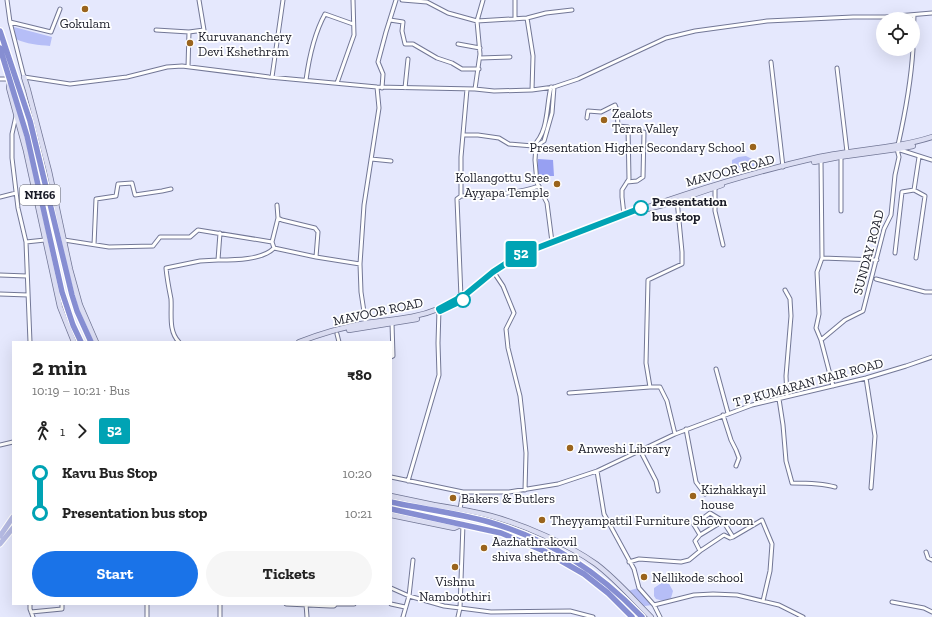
<!DOCTYPE html>
<meta charset="utf-8">
<style>
:root{--surface:#fff;--page:#f6f6f6;--text:#222;--muted:#767676;--accent:#1a73e8}
body{margin:0;font-family:"Zilla Slab",serif;background:var(--page);color:var(--text);height:100vh;display:flex;flex-direction:column;font-size:15px;white-space:nowrap}
*{box-sizing:border-box;margin:0}
p{font-size:13px;color:var(--muted)}
.icon{flex:none;width:22px;height:22px;fill:none;stroke:currentColor;stroke-width:2;stroke-linecap:round;stroke-linejoin:round}
.map{position:relative;flex:1;overflow:hidden}
.side{position:absolute;left:12px;top:341px;width:380px;height:264px;display:flex;flex-direction:column;background:var(--surface);border-radius:0px;box-shadow:0 4px 16px #0002}
.side>*{flex:none}
.badge{padding:0 8px;border-radius:3px;font-size:14px;line-height:26px}
.controls{position:absolute;left:876px;top:12px;display:grid;gap:8px}
.controls a{display:grid;place-items:center;width:44px;height:44px;border-radius:50%;background:var(--surface);box-shadow:0 4px 16px #0002;font-size:20px}
.map>.badge{position:absolute;translate:-50% -50%;box-shadow:0 0 0 2px #fff}
.legs{display:flex;align-items:center;gap:6px;height:44px;padding:0 20px;font-size:13px}
.legs p{margin-inline-start:auto}
.summary{display:flex;align-items:center;justify-content:space-between;height:68px;padding:0 20px}
h1{font-size:22px;font-weight:700;line-height:30px}
.action{display:flex;gap:8px;margin-top:auto;padding:8px 20px}
.action a{flex:1;height:46px;border-radius:24px;background:var(--accent);color:#fff;font-size:16px;font-weight:700;line-height:46px;text-align:center}
.action a+a{background:var(--page);color:var(--text)}
ul{padding:0 20px;list-style:none}
li{display:flex;align-items:center;gap:14px;height:40px;font-size:15px}
li i{display:grid;place-items:center;width:6px;height:100%;margin:0 5px;background:currentColor}
li i::after{content:'';width:10px;height:10px;margin:-5px;border:3px solid;border-radius:50%;background:var(--surface)}
li p{margin-inline-start:auto}
li:first-child i{background:linear-gradient(#0000 50%,currentColor 0)}
li:last-child i{background:linear-gradient(currentColor 50%,#0000 0)}
.map>svg:first-child{display:block}
.green{fill:#b6bef7}
.water{fill:#97a0f2}
.lines{fill:none;stroke-linecap:round;stroke-linejoin:round}
.street-casing{stroke:#727796;stroke-width:5}
.secondary-casing{stroke:#727796;stroke-width:6}
.primary-casing{stroke:#fff;stroke-width:7}
.highway-casing{stroke:#fff;stroke-width:8}
.street{stroke:#fff;stroke-width:3}
.secondary{stroke:#dbddf2;stroke-width:4.5}
.primary{stroke:#b6bbe4;stroke-width:5}
.highway{stroke:#868ed2;stroke-width:5.5}
.line-1-casing{stroke:#fff;stroke-width:9}
.line-1{stroke:#00a3b4;stroke-width:6}
.poi-dot{fill:#9a641d;stroke:#fff;stroke-width:1.5}
.stop-1-dot{fill:#fff;stroke:#00a3b4;stroke-width:2}
.labels{text-anchor:middle;stroke-width:3.5;stroke-linejoin:round;paint-order:stroke}
.shield{fill:#fff;stroke:#5f6068;stroke-width:1}
.shield-label{font-size:12px;font-weight:bold;fill:#1a1c28}
.poi-label{font-size:13px;fill:#1a1c28;stroke:#fff;text-anchor:start}
.street-label{font-size:13px;fill:#1a1c28;stroke:#fff}
.stop-label{font-size:13px;font-weight:bold;fill:#1a1c28;stroke:#fff;text-anchor:start}
</style>
<div class="map">
<svg width="932" height="617" viewBox="0 0 932 617">
<rect width="100%" height="100%" fill="#e5e8fd"/>
<path class="green" d="M 61,19 L 75,21 L 74,27 L 61,26 Z
M 14,27 L 52,37 L 50,46 C 39,45 26,44 16,39 Z
M 746,156 L 754,160 L 755,165 L 752,168 L 732,167 L 732,160 L 738,157 Z
M 663,582 L 668,582 L 673,591 L 671,598 L 664,601 L 656,599 L 654,596 L 654,588 Z
M 638,588 L 652,605 L 638,607 L 628,591 Z"/>
<path class="water" d="M 538,159 L 553,160 L 554,176 L 537,176 Z"/>
<g class="lines">
<g class="street-casing">
<path id="street" d="M 7,0 L 10,22 L 24,77 L 70,84 L 127,77 L 167,67 L 182,66 L 269,77 L 377,87 L 475,89 L 494,91 L 532,90 L 554,87 L 578,79 L 666,38 L 695,31 L 767,21 L 853,17 L 885,17 L 932,13
M 402,0 L 427,2 L 448,13 L 477,21 L 527,18 L 546,13 L 572,10
M 527,18 L 533,56 L 532,90
M 515,19 L 515,0
M 390,20 L 403,22 L 402,31 L 405,44 L 413,44 L 437,58 L 452,63 L 462,69 L 479,69
M 10,22 L 51,32 L 60,9
M 156,30 L 189,32
M 913,43 L 914,15
M 458,44 L 480,48
M 480,58 L 510,57
M 771,62 L 783,167
M 188,67 L 189,32 L 204,30 L 199,0
M 837,68 L 847,152
M 272,77 L 283,0
M 0,79 L 11,79
M 306,80 C 309,58 314,34 325,14 L 353,24
M 337,83 L 354,35 L 353,0
M 382,88 L 383,74 L 378,62 L 386,32 L 396,0
M 405,88 L 408,59
M 475,89 L 480,54 L 477,21 L 483,0
M 16,116 L 12,134 L 12,158 L 18,208 L 26,242 L 30,342
M 587,118 L 588,111 L 601,112 L 615,105 L 617,110 L 618,126 L 628,127 L 629,179 L 622,190 L 622,197 L 624,215
M 463,135 L 478,135 L 499,138 L 509,144 L 533,146 C 549,132 546,106 551,87
M 898,145 C 905,114 911,82 913,49
M 371,159 L 391,161
M 821,160 L 822,258 L 877,260
M 627,182 L 637,181 L 643,177 L 644,132
M 715,187 L 715,211 L 723,245
M 461,196 C 486,196 515,194 539,186
M 0,197 L 16,193
M 277,205 L 278,218 L 282,220 L 315,228 L 318,232 L 316,257 L 360,264 L 361,292 L 366,325
M 841,211 L 841,156
M 278,218 L 272,242 L 274,248 L 316,257
M 64,240 L 109,247 L 153,246 L 160,237 L 190,237 L 198,230 L 272,242
M 26,242 L 45,240
M 552,242 L 547,203 L 537,183 L 535,160 L 536,146 L 544,141 L 552,113 L 554,87
M 94,245 L 96,199 L 116,196 L 118,184 L 132,183 L 135,195 L 162,191 L 171,189
M 895,253 L 902,192 L 914,190
M 916,258 L 925,196 L 914,190 L 919,157
M 218,260 C 234,260 263,260 274,248
M 360,264 L 364,205 L 377,121 L 379,108 L 377,87
M 495,274 L 503,286 L 514,313 L 506,329 L 508,348 L 520,396 L 523,423 L 526,453 L 525,490
M 0,275 L 27,276
M 876,279 L 925,292 L 932,292
M 785,290 L 790,299 L 791,316 L 786,376 L 787,397
M 0,294 L 28,295
M 461,297 L 457,199 L 461,196 L 461,157 L 467,89
M 337,334 L 339,342
M 821,340 L 816,328 L 819,314 L 817,272 L 822,258
M 179,342 C 168,331 172,313 171,299 C 169,289 167,279 166,268 L 200,261 L 218,260 L 220,233
M 391,357 L 393,356 L 392,323
M 716,369 L 728,413
M 866,378 L 875,436 L 871,488
M 833,386 L 821,340 L 845,320 L 863,311 L 884,229 L 891,215 L 895,175 L 899,157 L 897,149 L 932,160
M 569,393 L 650,387
M 779,399 L 783,425 L 786,461 L 792,483 C 806,483 821,483 835,487
M 723,415 L 731,440 L 736,450 L 739,458 L 736,466
M 686,429 L 696,482 L 705,494
M 675,434 L 667,401 L 660,387 L 650,387 L 646,363 L 648,280 L 682,264 L 682,252 L 677,200
M 0,445 L 13,442
M 640,450 L 656,481 L 658,491
M 597,471 L 604,514 L 634,569 L 639,588 L 654,605 L 660,617
M 391,477 L 463,492 L 509,492 L 558,484 L 597,471 L 675,434 L 752,405 L 866,378 L 906,366 L 932,357
M 408,481 L 439,375 L 438,343 L 439,309
M 460,509 L 463,492
M 700,535 L 723,521
M 733,537 L 730,538 L 724,535 L 700,551 L 695,541 L 700,535 L 694,525 L 710,513 L 723,521 L 733,537 L 762,520 L 772,544 L 770,571 L 763,601
M 926,552 L 928,558 L 932,560
M 629,562 L 639,559 L 681,562 L 689,560 L 700,551
M 391,588 L 409,596 L 444,606 L 460,608 L 491,612 L 570,611 L 593,617
M 892,602 L 924,608 L 932,612
M 30,604 L 30,609 L 33,617
M 220,604 L 220,617
M 286,604 L 330,606 L 334,606 L 336,604
M 306,604 L 307,617
M 336,604 L 354,604
M 391,604 L 405,607
M 654,605 L 694,595 L 713,594 L 737,595 L 779,605 L 803,617
M 31,612 L 62,609 L 62,604
M 147,617 L 147,604
M 403,617 L 409,596 L 413,560
M 458,617 L 460,608 L 463,524"/>
</g>
<g class="secondary-casing">
<path id="secondary" d="M 24,77 L 28,90 L 49,171 L 70,269 L 80,305 L 96,342
M 10,82 L 9,88 L 26,151 L 60,307 L 74,342
M 814,162 L 839,157 L 897,149 L 913,146
M 647,209 L 663,205 L 722,185
M 349,330 L 417,319
M 299,342 C 320,334 344,327 366,323 C 392,319 414,319 438,309 C 447,305 457,301 465,295 C 485,282 497,266 519,255 C 546,243 574,234 601,224 C 673,197 744,174 819,157 C 856,149 895,149 932,137
M 391,496 L 434,505 L 436,506
M 434,505 C 453,508 472,511 491,516 C 524,525 568,544 596,564 C 616,579 633,599 651,617
M 391,515 L 454,528 L 463,524"/>
</g>
<g class="primary-casing">
<path id="primary" d="M 0,536 L 13,517
M 0,544 L 13,528"/>
</g>
<g class="highway-casing">
<path id="highway" d="M 0,31 L 30,121 L 72,295 L 77,311 L 91,342
M 0,48 L 27,136 L 62,292 L 73,325 L 81,342
M 35,192 L 53,188
M 391,502 C 423,509 457,513 489,522 C 550,540 598,571 642,617
M 391,509 L 501,533 L 544,551 L 584,574 L 608,593 L 632,617"/>
</g>
<use href="#street" class="street"/>
<use href="#secondary" class="secondary"/>
<use href="#primary" class="primary"/>
<use href="#highway" class="highway"/>
</g>
<g class="lines">
<g class="line-1-casing">
<path id="line-1" d="M 463,300 L 440,311 L 439,309 L 465,295 L 493,272 L 519,255 L 641,208"/>
</g>
<use href="#line-1" class="line-1"/>
</g>
<g class="poi-dot">
<circle cx="85" cy="9" r="4"/>
<circle cx="190" cy="43" r="4"/>
<circle cx="604" cy="120" r="4"/>
<circle cx="753" cy="147" r="4"/>
<circle cx="557" cy="184" r="4"/>
<circle cx="570" cy="448" r="4"/>
<circle cx="693" cy="496" r="4"/>
<circle cx="453" cy="498" r="4"/>
<circle cx="542" cy="520" r="4"/>
<circle cx="484" cy="548" r="4"/>
<circle cx="455" cy="567" r="4"/>
<circle cx="644" cy="577" r="4"/>
</g>
<g class="stop-1-dot">
<circle cx="641" cy="208" r="7"/>
<circle cx="463" cy="300" r="7"/>
</g>
<g class="labels">
<rect class="shield" x="20" y="185" width="40" height="20" rx="3"/>
<g class="shield-label">
<text x="40" y="199">NH66</text>
</g>
<g class="poi-label">
<text x="85" y="28" text-anchor="middle">Gokulam</text>
<text x="198" y="41">Kuruvananchery<tspan x="198" dy="15">Devi Kshethram</tspan></text>
<text x="612" y="118">Zealots<tspan x="612" dy="15">Terra Valley</tspan></text>
<text x="745" y="152" text-anchor="end">Presentation Higher Secondary School</text>
<text x="549" y="182" text-anchor="end">Kollangottu Sree<tspan x="549" dy="15">Ayyapa Temple</tspan></text>
<text x="578" y="453">Anweshi Library</text>
<text x="701" y="494">Kizhakkayil<tspan x="701" dy="15">house</tspan></text>
<text x="461" y="503">Bakers &amp; Butlers</text>
<text x="550" y="525">Theyyampattil Furniture Showroom</text>
<text x="492" y="546">Aazhathrakovil<tspan x="492" dy="15">shiva shethram</tspan></text>
<text x="652" y="582">Nellikode school</text>
<text x="455" y="586" text-anchor="middle">Vishnu<tspan x="455" dy="15">Namboothiri</tspan></text>
</g>
<g class="street-label">
<text transform="translate(730 170) rotate(-15)" y="5">MAVOOR ROAD</text>
<text transform="translate(868 252) rotate(-75)" y="5">SUNDAY ROAD</text>
<text transform="translate(378 311) rotate(-12)" y="5">MAVOOR ROAD</text>
<text transform="translate(808 382) rotate(-15)" y="5">T P KUMARAN NAIR ROAD</text>
</g>
<g class="stop-label">
<text x="652" y="206">Presentation<tspan x="652" dy="15">bus stop</tspan></text>
</g>
</g>
</svg>
<div class="controls">
<a><svg class="icon" aria-label="locate" viewBox="0 0 24 24"><circle cx="12" cy="12" r="6"/><path d="M12 2v4M12 18v4M2 12h4M18 12h4"/></svg></a>
</div>
<b class="badge" style="left:521px;top:254px;background:#00a3b4;color:#fff">52</b>
<section class="side">
<div class="summary"><div><h1>2 min</h1><p>10:19 – 10:21 · Bus</p></div><b>₹80</b></div>
<div class="legs"><svg class="icon" aria-label="walk" viewBox="0 0 24 24"><circle cx="13" cy="4" r="2"/><path d="M13 8l-2 6 4 7M11 14l-3 7M7 12l3-4h3l4 4"/></svg>1<svg class="icon" aria-label="forward" viewBox="0 0 24 24"><path d="M9 5l7 7-7 7"/></svg><b class="badge" style="background:#00a3b4;color:#fff">52</b></div>
<ul>
<li><i style="color:#00a3b4"></i><b>Kavu Bus Stop</b><p>10:20</p></li>
<li><i style="color:#00a3b4"></i><b>Presentation bus stop</b><p>10:21</p></li>
</ul>
<div class="action"><a>Start</a><a>Tickets</a></div>
</section>
</div>
